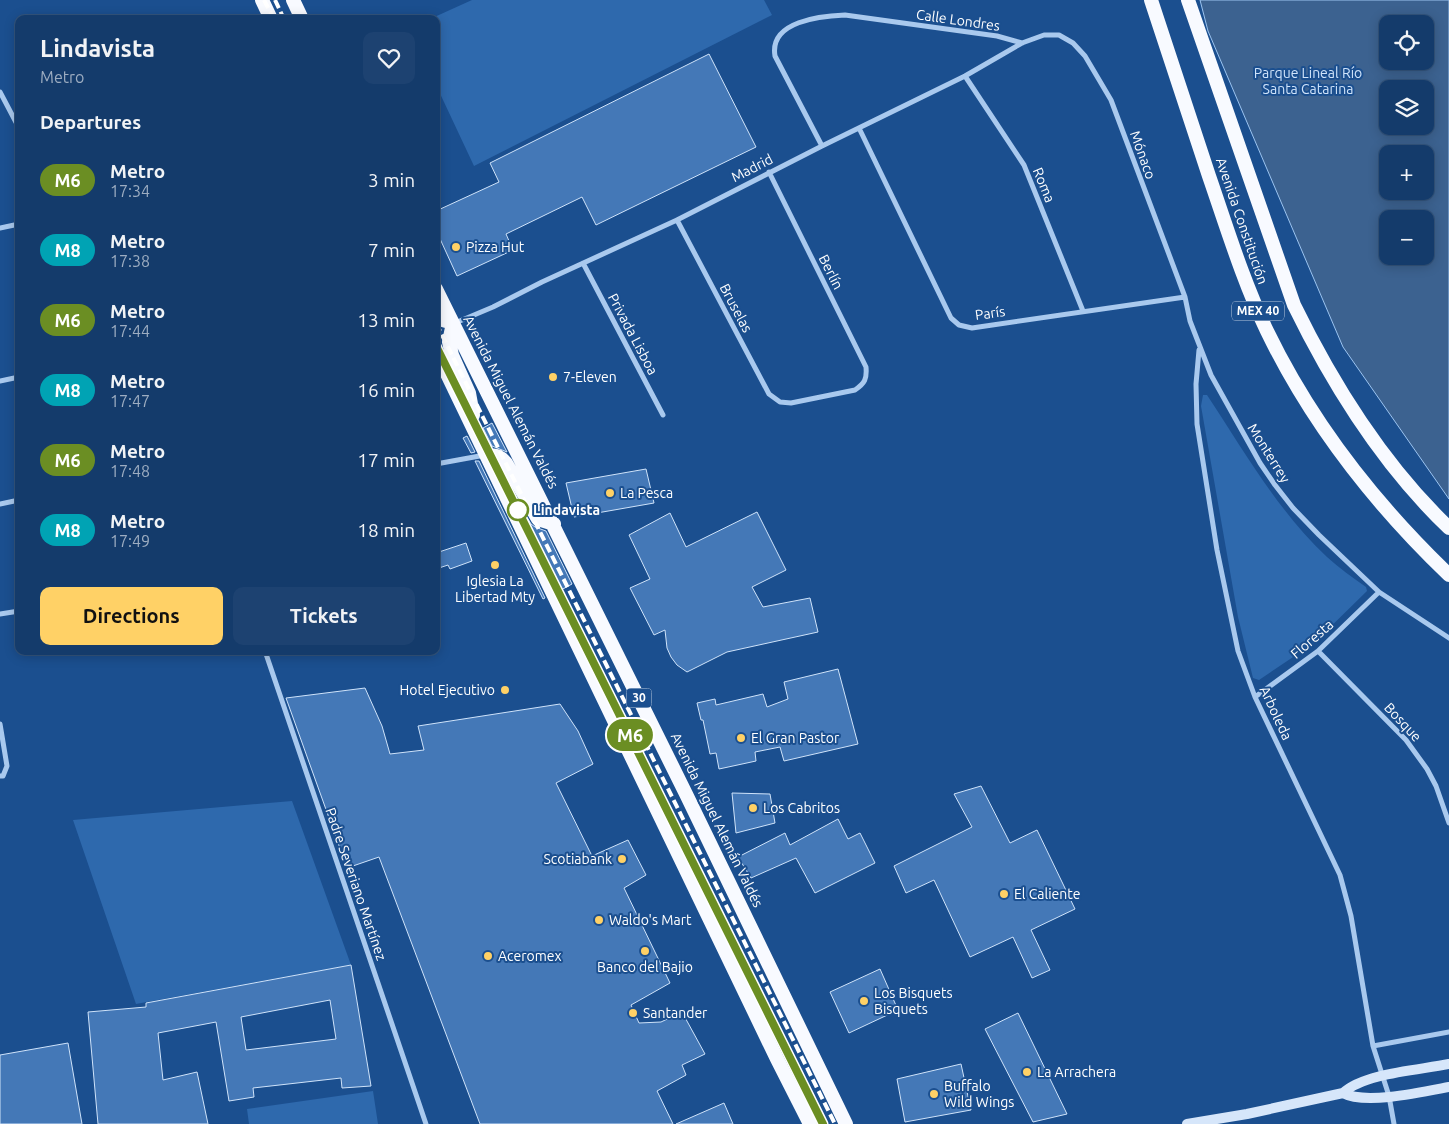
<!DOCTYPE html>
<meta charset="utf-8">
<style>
:root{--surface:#143b6b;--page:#1d4271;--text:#f1f3f6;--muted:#9dadc1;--line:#33557e;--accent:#ffd166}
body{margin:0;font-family:Ubuntu,sans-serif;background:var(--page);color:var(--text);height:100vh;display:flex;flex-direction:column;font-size:19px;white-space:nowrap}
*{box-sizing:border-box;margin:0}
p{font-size:16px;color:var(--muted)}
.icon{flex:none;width:28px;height:28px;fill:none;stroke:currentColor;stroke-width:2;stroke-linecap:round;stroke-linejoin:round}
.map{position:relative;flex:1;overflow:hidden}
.panel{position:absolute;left:15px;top:15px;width:425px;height:640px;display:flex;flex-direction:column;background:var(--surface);border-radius:10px;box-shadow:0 2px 12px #0003,0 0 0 1px var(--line)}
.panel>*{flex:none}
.badge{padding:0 10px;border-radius:16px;font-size:18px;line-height:32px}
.tools{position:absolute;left:1379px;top:15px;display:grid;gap:10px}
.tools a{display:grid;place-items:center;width:55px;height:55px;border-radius:10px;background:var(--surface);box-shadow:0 2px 12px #0003,0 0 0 1px var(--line);font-size:25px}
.map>.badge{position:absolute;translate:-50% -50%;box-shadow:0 0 0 2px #fff}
h2{padding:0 25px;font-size:19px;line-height:45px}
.round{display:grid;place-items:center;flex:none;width:52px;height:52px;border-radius:10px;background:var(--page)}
.head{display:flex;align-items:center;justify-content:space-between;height:85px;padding:0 25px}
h1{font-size:24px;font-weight:700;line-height:38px}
.primary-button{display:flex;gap:10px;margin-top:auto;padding:10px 25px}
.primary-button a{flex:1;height:58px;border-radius:10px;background:var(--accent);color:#111;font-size:20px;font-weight:700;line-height:58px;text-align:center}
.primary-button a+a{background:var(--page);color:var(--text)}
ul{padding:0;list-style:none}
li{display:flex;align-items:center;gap:15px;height:70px;padding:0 25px}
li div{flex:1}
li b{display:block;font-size:19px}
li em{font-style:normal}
li .badge{min-width:55px;font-weight:700;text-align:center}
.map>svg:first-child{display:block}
.green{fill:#2e69ad}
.water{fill:#3c6290;stroke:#9cc4f0;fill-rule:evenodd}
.building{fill:#4478b7;stroke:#cfe3fa;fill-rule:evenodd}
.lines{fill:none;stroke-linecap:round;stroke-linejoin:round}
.minor{stroke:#a9c9ee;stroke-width:5}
.secondary{stroke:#d6e6fa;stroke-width:10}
.trunk{stroke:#f8faff;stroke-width:14}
.rail{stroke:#fff;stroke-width:4;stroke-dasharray:9 4;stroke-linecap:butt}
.line-casing{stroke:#fff;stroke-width:11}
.line{stroke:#6b8e23;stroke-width:8}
.poi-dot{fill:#ffd166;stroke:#1b4f8f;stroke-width:2}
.stop-dot{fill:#fff;stroke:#6b8e23;stroke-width:2.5}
.labels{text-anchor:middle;stroke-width:4;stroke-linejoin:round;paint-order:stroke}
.shield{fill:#1b4f8f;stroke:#bbcadd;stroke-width:1}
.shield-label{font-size:12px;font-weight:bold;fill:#fff}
.street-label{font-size:14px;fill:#fff;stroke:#1b4f8f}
.park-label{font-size:14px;fill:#cfe3fa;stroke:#1b4f8f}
.poi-label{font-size:14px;fill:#fff;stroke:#1b4f8f;text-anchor:start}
.stop-label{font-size:14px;font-weight:bold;fill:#fff;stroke:#1b4f8f;text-anchor:start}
</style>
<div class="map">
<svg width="1449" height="1124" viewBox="0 0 1449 1124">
<rect width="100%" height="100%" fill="#1b4f8f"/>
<path class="green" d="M 472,0 L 764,0 L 772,15 L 474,166 L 436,85 L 436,19 L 430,19 Z
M 1203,395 L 1207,395 C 1244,451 1278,511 1327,557 C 1339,568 1353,578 1366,587 L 1367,591 L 1314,643 L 1259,680 L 1253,678 L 1238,617 L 1201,406 Z
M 292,801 L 351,965 L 136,1004 L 73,820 Z
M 373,1091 L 378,1124 L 249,1124 L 247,1109 Z"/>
<path class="water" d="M 1200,0 L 1449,0 L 1449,499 L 1343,347 L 1208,31 ZM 1388,24 L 1425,24 L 1425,61 L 1388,61 ZM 1388,89 L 1425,89 L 1425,126 L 1388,126 ZM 1388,154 L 1425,154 L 1425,191 L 1388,191 ZM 1388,219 L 1425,219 L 1425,256 L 1388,256 Z"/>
<path class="building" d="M 709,54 L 756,147 L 596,225 L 582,197 L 506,234 L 513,250 L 457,276 L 436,230 L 436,211 L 499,182 L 490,163 Z
M 492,423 L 507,452 L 492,446 L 483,428 Z
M 467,436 L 475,452 L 471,453 L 463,438 Z
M 475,461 L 479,461 L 545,598 L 543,599 Z
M 646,469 L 654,503 L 574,517 L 566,483 Z
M 520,505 L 531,524 L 535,527 L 546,531 L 572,584 L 561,590 Z
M 757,512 L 786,570 L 752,587 L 763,607 L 810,598 L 818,632 L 727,652 L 687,672 L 677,665 L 671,657 L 667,648 L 665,630 L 654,635 L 630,588 L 650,579 L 629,535 L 670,513 L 686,547 Z
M 466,543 L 472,561 L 450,569 L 448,565 L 436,569 L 436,553 Z
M 838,669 L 858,744 L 784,761 L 780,747 L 755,752 L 756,761 L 719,769 L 716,753 L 710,754 L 703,720 L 701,720 L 697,703 L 715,699 L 716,705 L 763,694 L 767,707 L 788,699 L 784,682 Z
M 365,688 L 382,726 L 390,754 L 424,750 L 418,726 L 560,704 L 578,731 L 593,764 L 556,783 L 592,856 L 628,840 L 646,875 L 624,888 L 670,983 L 631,1005 L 639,1023 L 661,1022 L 682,1012 L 705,1054 L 682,1065 L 686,1075 L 657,1091 L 673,1124 L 480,1124 L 379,857 L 347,868 L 286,698 Z
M 981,786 L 1010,843 L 1037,830 L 1075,909 L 1031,930 L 1050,970 L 1032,978 L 1013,937 L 970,957 L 934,880 L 906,893 L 894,866 L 972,827 L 954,794 Z
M 732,793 L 770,794 L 775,823 L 736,833 Z
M 838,819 L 848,839 L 860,833 L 875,863 L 815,893 L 796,858 L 751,878 L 738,857 L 785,833 L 790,845 Z
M 351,965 L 371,1086 L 342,1088 L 341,1078 L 253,1088 L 254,1097 L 229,1101 L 216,1022 L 158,1033 L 163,1080 L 197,1072 L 208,1124 L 98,1124 L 88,1012 L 146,1007 L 146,1003 ZM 330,1000 L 336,1039 L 246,1050 L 241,1017 Z
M 880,969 L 898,1010 L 849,1033 L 830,992 Z
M 1018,1013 L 1067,1114 L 1033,1122 L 985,1029 Z
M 68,1043 L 82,1124 L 0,1124 L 0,1055 Z
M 961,1064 L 971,1110 L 905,1122 L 897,1079 Z
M 724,1103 L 733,1124 L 676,1124 Z"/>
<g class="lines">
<path class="minor" d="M 965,76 L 1024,165 L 1083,311
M 0,92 L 19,128
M 859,128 L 951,318 L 959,325 L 972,328 L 1185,297
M 822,146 L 775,56 C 769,21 821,16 845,15 L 997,36 L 1022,43
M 677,220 L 769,394 L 780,402 L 791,403 L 855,390 C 865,383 867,379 866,367 L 769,172
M 0,228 L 19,224
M 583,263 L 663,415
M 455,323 L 493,307 L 542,282 L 677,220 L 822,146 L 965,76 L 1022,43 L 1044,35 L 1059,35 L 1073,43 L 1085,56 L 1111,100 L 1185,297 L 1190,321 L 1211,375 L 1260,463 L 1275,485 L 1293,508 L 1319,535 L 1379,592 L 1449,638
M 1199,350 L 1196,384 L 1197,424 L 1217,550 L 1238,651 L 1255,697 L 1340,875 L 1351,916 L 1373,1046 L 1389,1096 L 1394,1124
M 0,381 L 19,377
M 436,464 L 485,455
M 0,504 L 19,500
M 0,614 L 19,611
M 265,651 L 426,1124
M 1318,651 L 1406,740 L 1427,769 L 1436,786 L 1449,823
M 1255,697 L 1318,651 L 1379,592
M 0,724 L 7,766 L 3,776 L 0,776
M 1373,1046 L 1449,1032"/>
<path class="secondary" d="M 1343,1093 C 1365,1105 1423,1092 1449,1087
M 1187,1124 L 1247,1114 L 1343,1093 C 1364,1073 1420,1070 1449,1064"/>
<path class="trunk" d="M 262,0 L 271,19
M 293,0 L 302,19
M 1151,0 C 1170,59 1190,117 1209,176 C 1227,228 1243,281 1267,331 C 1312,424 1375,504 1449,575
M 1188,0 L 1294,305 C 1334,387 1383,465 1449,528
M 436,289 L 686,794 L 846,1124
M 436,318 L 453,323 L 449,342 L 452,355 L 469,393 L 473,415
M 436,351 L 777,1059 L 810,1124
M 486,455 C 496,455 500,456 506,463 L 538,519 L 554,524"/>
<path class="rail" d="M 264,0 L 274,19
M 275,0 L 284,19
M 436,323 L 835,1124
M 436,346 L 823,1124"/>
</g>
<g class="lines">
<g class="line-casing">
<path id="line" d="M 436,346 L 823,1124"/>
</g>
<use href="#line" class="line"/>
</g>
<g class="poi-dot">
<circle cx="456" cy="247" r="5"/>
<circle cx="553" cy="377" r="5"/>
<circle cx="610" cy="493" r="5"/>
<circle cx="495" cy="565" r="5"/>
<circle cx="505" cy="690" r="5"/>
<circle cx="741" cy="738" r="5"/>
<circle cx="753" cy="808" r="5"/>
<circle cx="622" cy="859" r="5"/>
<circle cx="1004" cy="894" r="5"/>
<circle cx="599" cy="920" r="5"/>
<circle cx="645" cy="951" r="5"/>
<circle cx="488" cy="956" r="5"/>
<circle cx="864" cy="1001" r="5"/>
<circle cx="633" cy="1013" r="5"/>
<circle cx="1027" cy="1072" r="5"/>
<circle cx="934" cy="1094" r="5"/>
</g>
<circle class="stop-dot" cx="518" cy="510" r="10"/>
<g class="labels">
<g class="shield">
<rect x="1232" y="301.5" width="52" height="19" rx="4"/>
<rect x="626.5" y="688.5" width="25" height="19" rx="4"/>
</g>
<g class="shield-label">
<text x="1258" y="315">MEX 40</text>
<text x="639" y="702">30</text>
</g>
<g class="street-label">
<text transform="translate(958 20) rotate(8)" y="5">Calle Londres</text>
<text transform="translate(1143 155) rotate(70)" y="5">Mónaco</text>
<text transform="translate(752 168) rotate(-27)" y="5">Madrid</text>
<text transform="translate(1044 185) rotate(68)" y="5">Roma</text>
<text transform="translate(1242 221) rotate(71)" y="5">Avenida Constitución</text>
<text transform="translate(831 272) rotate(63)" y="5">Berlín</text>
<text transform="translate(736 308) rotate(62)" y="5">Bruselas</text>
<text transform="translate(990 313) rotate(-8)" y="5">París</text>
<text transform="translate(633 334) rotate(62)" y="5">Privada Lisboa</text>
<text transform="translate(511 402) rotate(63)" y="5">Avenida Miguel Alemán Valdés</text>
<text transform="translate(1269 453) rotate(58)" y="5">Monterrey</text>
<text transform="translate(1312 639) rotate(-41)" y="5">Floresta</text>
<text transform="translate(1276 713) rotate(65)" y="5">Arboleda</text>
<text transform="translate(1403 722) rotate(47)" y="5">Bosque</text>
<text transform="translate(717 820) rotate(64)" y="5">Avenida Miguel Alemán Valdés</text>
<text transform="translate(356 884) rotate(71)" y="5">Padre Severiano Martínez</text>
</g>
<g class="park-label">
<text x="1308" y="78">Parque Lineal Río<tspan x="1308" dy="16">Santa Catarina</tspan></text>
</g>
<g class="poi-label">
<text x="466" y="252">Pizza Hut</text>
<text x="563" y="382">7-Eleven</text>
<text x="620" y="498">La Pesca</text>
<text x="495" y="586" text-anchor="middle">Iglesia La<tspan x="495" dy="16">Libertad Mty</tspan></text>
<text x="495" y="695" text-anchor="end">Hotel Ejecutivo</text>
<text x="751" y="743">El Gran Pastor</text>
<text x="763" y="813">Los Cabritos</text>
<text x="612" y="864" text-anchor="end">Scotiabank</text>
<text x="1014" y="899">El Caliente</text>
<text x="609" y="925">Waldo's Mart</text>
<text x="498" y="961">Aceromex</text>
<text x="645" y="972" text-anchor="middle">Banco del Bajio</text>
<text x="874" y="998">Los Bisquets<tspan x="874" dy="16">Bisquets</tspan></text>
<text x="643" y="1018">Santander</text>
<text x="1037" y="1077">La Arrachera</text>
<text x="944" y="1091">Buffalo<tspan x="944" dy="16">Wild Wings</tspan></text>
</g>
<g class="stop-label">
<text x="533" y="515">Lindavista</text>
</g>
</g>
</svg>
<div class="tools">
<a><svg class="icon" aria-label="locate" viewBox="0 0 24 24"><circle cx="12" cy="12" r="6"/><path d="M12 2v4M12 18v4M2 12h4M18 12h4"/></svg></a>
<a><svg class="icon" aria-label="layers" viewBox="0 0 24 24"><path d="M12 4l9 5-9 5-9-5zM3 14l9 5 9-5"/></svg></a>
<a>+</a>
<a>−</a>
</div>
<b class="badge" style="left:630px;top:735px;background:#6b8e23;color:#fff">M6</b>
<section class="panel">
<div class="head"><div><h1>Lindavista</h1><p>Metro</p></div><a class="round"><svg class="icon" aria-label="heart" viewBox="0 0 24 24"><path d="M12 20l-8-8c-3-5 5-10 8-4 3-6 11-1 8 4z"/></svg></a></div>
<h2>Departures</h2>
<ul>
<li><span class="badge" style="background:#6b8e23;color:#fff">M6</span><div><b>Metro</b><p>17:34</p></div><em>3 min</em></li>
<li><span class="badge" style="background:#00a3b4;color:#fff">M8</span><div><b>Metro</b><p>17:38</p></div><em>7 min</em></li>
<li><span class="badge" style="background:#6b8e23;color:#fff">M6</span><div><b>Metro</b><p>17:44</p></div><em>13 min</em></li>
<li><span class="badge" style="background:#00a3b4;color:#fff">M8</span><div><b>Metro</b><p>17:47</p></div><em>16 min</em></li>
<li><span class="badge" style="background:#6b8e23;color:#fff">M6</span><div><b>Metro</b><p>17:48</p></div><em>17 min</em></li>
<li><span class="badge" style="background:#00a3b4;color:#fff">M8</span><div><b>Metro</b><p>17:49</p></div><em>18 min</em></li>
</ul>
<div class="primary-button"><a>Directions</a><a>Tickets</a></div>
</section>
</div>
